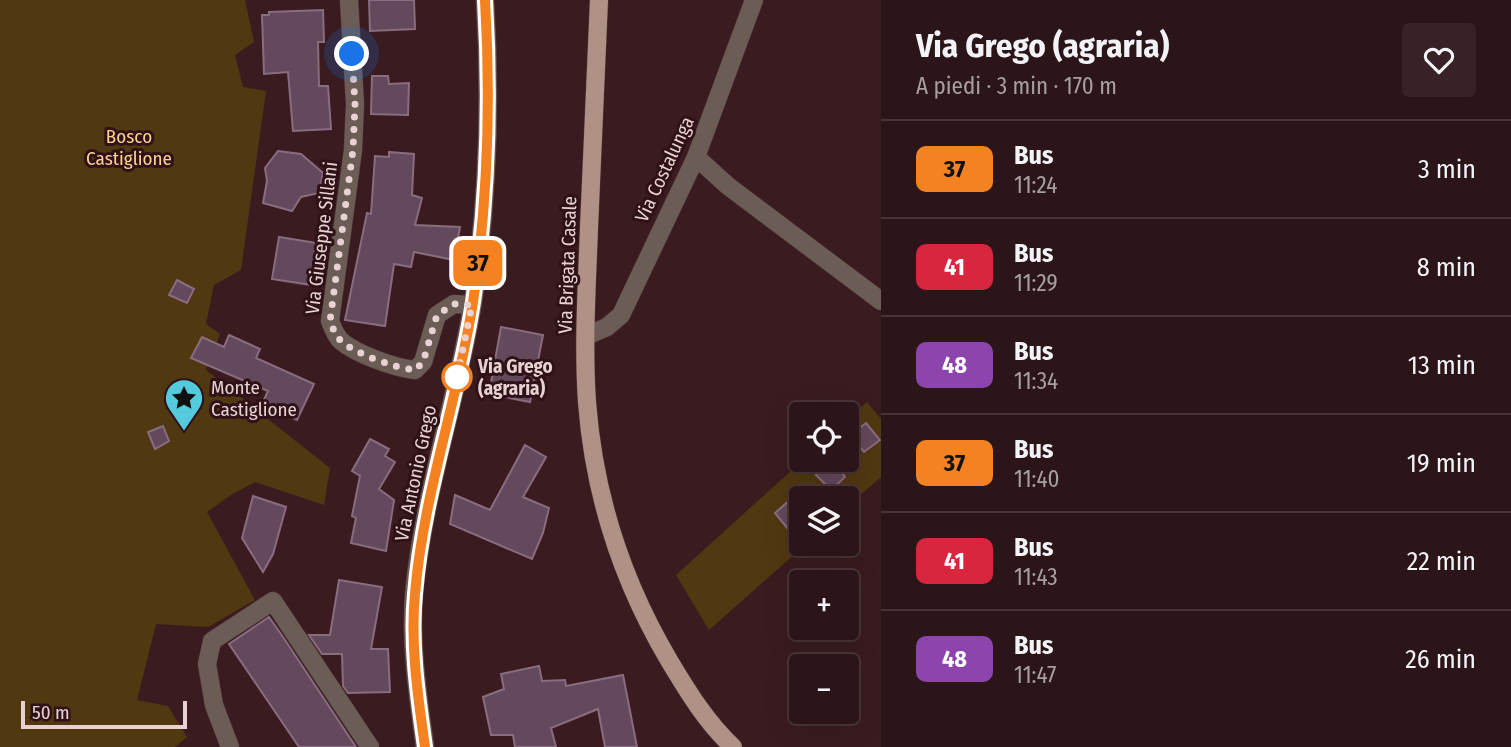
<!DOCTYPE html>
<html lang="it">
<meta charset="utf-8">
<style>
:root{--surface:#2c1518;--page:#382225;--text:#f1f3f6;--muted:#a69fa2;--line:#483437}
body{margin:0;font-family:"Fira Sans Condensed",sans-serif;background:var(--page);color:var(--text);height:100vh;display:flex;flex-direction:column;font-size:26px;white-space:nowrap}
*{box-sizing:border-box;margin:0}
p{font-size:23px;color:var(--muted)}
.icon{flex:none;width:38px;height:38px;fill:none;stroke:currentColor;stroke-width:2;stroke-linecap:round;stroke-linejoin:round}
.map{position:relative;flex:1;overflow:hidden}
.drawer{display:flex;flex-direction:column;background:var(--surface);width:630px}
.drawer>*{flex:none}
.badge{padding:0 14px;border-radius:10px;font-size:24px;line-height:46px}
.tools{position:absolute;left:789px;top:402px;display:grid;gap:14px}
.tools a{display:grid;place-items:center;width:70px;height:70px;border-radius:7px;background:var(--surface);box-shadow:0 7px 28px #0002,0 0 0 2px var(--line);font-size:35px}
.scale{position:absolute;left:21px;bottom:18px;width:166px;box-sizing:border-box;padding-left:7px;border:4px solid #e7d1d3;border-top:0;font-size:19px;line-height:24px;white-space:nowrap;color:#e7d1d3;-webkit-text-stroke:5px #2f1217;paint-order:stroke}
.you{position:absolute;width:35px;height:35px;margin:-18px;border:5px solid #fff;border-radius:50%;background:#1a73e8;box-shadow:0 0 0 10px #1a73e833}
.map>.badge{position:absolute;translate:-50% -50%;box-shadow:0 0 0 4px #fff}
.round{display:grid;place-items:center;flex:none;width:74px;height:74px;border-radius:7px;background:var(--page)}
.overview{display:flex;align-items:center;justify-content:space-between;height:119px;padding:0 35px}
h1{font-size:33px;font-weight:700;line-height:52px}
ul{padding:0;list-style:none}
li{display:flex;align-items:center;gap:21px;height:98px;padding:0 35px;border-top:2px solid var(--line)}
li div{flex:1}
li b{display:block;font-size:26px}
li em{font-style:normal}
li .badge{min-width:77px;font-weight:700;text-align:center}
main{display:flex;flex:1;min-height:0}
.map>svg:first-child{display:block}
.green{fill:#503810}
.building{fill:#64485b;stroke:#8a6c80;stroke-width:2}
.lines{fill:none;stroke-linecap:round;stroke-linejoin:round}
.minor-casing{stroke:#56393d;stroke-width:19}
.major-casing{stroke:#56393d;stroke-width:19}
.minor{stroke:#6b5c56;stroke-width:18}
.major{stroke:#af9285;stroke-width:18}
.line-casing{stroke:#fff;stroke-width:16}
.line{stroke:#f58220;stroke-width:10}
.walk{stroke:#e7d1d3;stroke-width:7;stroke-dasharray:0 12.6}
.stop-dot{fill:#fff;stroke:#f58220;stroke-width:3.5}
.labels{text-anchor:middle;stroke-width:6;stroke-linejoin:round;paint-order:stroke}
.park-label{font-size:19px;fill:#fdd08f;stroke:#2f1217}
.street-label{font-size:19px;fill:#e7d1d3;stroke:#2f1217}
.stop-label{font-size:19px;font-weight:bold;fill:#e7d1d3;stroke:#2f1217;text-anchor:start}
.poi-label{font-size:19px;fill:#e7d1d3;stroke:#2f1217;text-anchor:start}
</style>
<main>
<div class="map">
<svg width="881" height="747" viewBox="0 0 881 747">
<rect width="100%" height="100%" fill="#3a1c20"/>
<path class="green" d="M 0,0 L 245,0 L 254,42 L 235,55 L 243,87 L 266,91 L 241,270 L 214,285 L 206,324 L 220,334 L 206,370 L 330,468 L 324,505 L 255,482 L 231,495 L 207,512 L 255,600 L 208,627 L 156,624 L 137,700 L 168,706 L 187,737 L 175,747 L 0,747 Z
M 867,402 L 881,419 L 881,477 L 847,507 L 847,499 L 802,499 L 802,544 L 806,544 L 709,630 L 676,575 L 803,460 L 847,460 L 847,420 Z"/>
<path class="building" d="M 369,0 L 414,0 L 415,29 L 370,31 Z
M 323,10 L 324,42 L 318,42 L 319,86 L 328,86 L 331,129 L 293,131 L 288,72 L 264,74 L 262,15 L 269,15 L 269,12 Z
M 372,76 L 388,76 L 389,84 L 409,83 L 408,115 L 371,114 Z
M 278,151 L 301,154 L 323,173 L 319,193 L 301,197 L 292,211 L 263,203 L 267,181 L 265,168 Z
M 389,152 L 414,154 L 412,195 L 422,198 L 415,225 L 460,227 L 454,260 L 414,252 L 411,267 L 394,264 L 385,326 L 345,320 L 367,213 L 371,214 L 375,156 L 389,157 Z
M 279,237 L 317,243 L 311,285 L 272,279 Z
M 177,280 L 194,289 L 187,303 L 169,295 Z
M 501,327 L 543,335 L 530,402 L 489,394 Z
M 229,335 L 260,349 L 256,358 L 314,384 L 297,420 L 262,404 L 268,391 L 191,358 L 202,337 L 224,347 Z
M 866,423 L 880,440 L 864,452 L 850,435 Z
M 163,426 L 169,441 L 155,449 L 148,432 Z
M 370,439 L 389,449 L 385,456 L 395,462 L 379,489 L 394,500 L 386,551 L 351,543 L 356,518 L 352,516 L 360,476 L 352,471 Z
M 525,445 L 546,457 L 523,497 L 549,508 L 543,533 L 532,559 L 450,524 L 455,495 L 490,510 Z
M 833,461 L 845,477 L 831,490 L 816,475 Z
M 253,496 L 286,507 L 273,554 L 263,572 L 242,538 Z
M 791,499 L 802,514 L 802,518 L 788,529 L 775,513 Z
M 339,580 L 382,587 L 371,649 L 388,649 L 390,692 L 348,693 L 343,686 L 342,654 L 322,654 L 309,635 L 330,635 Z
M 269,617 L 281,634 L 356,747 L 299,747 L 229,644 Z
M 539,666 L 542,681 L 565,680 L 566,686 L 623,675 L 637,747 L 605,747 L 598,709 L 551,728 L 556,747 L 515,747 L 513,735 L 491,735 L 483,697 L 504,689 L 501,674 Z"/>
<g class="lines">
<g class="minor-casing">
<path id="minor" d="M 349,0 L 355,104 L 353,150 L 330,321 C 333,328 335,335 341,341 C 356,354 395,368 415,370 L 423,362 L 437,315 L 454,304 L 472,305
M 696,157 L 728,186 L 881,301
M 586,336 L 607,327 L 621,315 L 696,157 L 754,0
M 230,747 L 214,705 L 207,664 L 212,641 L 273,601 L 370,747
M 425,747 C 418,697 410,644 414,594 C 423,495 457,400 473,302 C 488,201 491,101 485,0"/>
</g>
<g class="major-casing">
<path id="major" d="M 599,0 C 595,76 592,152 589,228 C 587,285 583,344 587,402 C 594,495 623,583 670,662 C 688,692 707,723 733,747"/>
</g>
<use href="#minor" class="minor"/>
<use href="#major" class="major"/>
</g>
<g class="lines">
<g class="line-casing">
<path id="line" d="M 425,747 C 418,697 410,644 415,594 C 423,495 458,400 473,302 C 488,201 491,101 485,0"/>
</g>
<use href="#line" class="line"/>
<path class="walk" d="M 352,54 L 355,104 L 353,150 L 330,321 C 333,328 335,335 341,341 C 356,354 395,368 415,370 L 423,362 L 437,315 L 454,304 L 472,305 L 456,382 L 457,377"/>
</g>
<defs>
<g id="sight-pin" transform="scale(2.0125)"><path d="M0 17L-7.5 6A9.5 9.5 0 1 1 7.5 6Z" fill="#54cadd" stroke="#2f1217"/><path d="M0-6L1.8-2.2L6-1.7L2.9 1.2L3.7 5.4L0 3.3L-3.7 5.4L-2.9 1.2L-6-1.7L-1.8-2.2Z" fill="#111"/></g>
</defs>
<g fill-rule="evenodd">
<use href="#sight-pin" x="184" y="398"/>
</g>
<circle class="stop-dot" cx="457" cy="377" r="14"/>
<g class="labels">
<g class="park-label">
<text x="129" y="143">Bosco<tspan x="129" dy="22">Castiglione</tspan></text>
</g>
<g class="street-label">
<text transform="translate(664 169) rotate(-65)" y="7">Via Costalunga</text>
<text transform="translate(321 238) rotate(-83)" y="7">Via Giuseppe Sillani</text>
<text transform="translate(567 265) rotate(-88)" y="7">Via Brigata Casale</text>
<text transform="translate(415 473) rotate(-78)" y="7">Via Antonio Grego</text>
</g>
<g class="stop-label">
<text x="478" y="373">Via Grego<tspan x="478" dy="22">(agraria)</tspan></text>
</g>
<g class="poi-label">
<text x="211" y="394">Monte<tspan x="211" dy="22">Castiglione</tspan></text>
</g>
</g>
</svg>
<div class="tools">
<a><svg class="icon" aria-label="locate" viewBox="0 0 24 24"><circle cx="12" cy="12" r="6"/><path d="M12 2v4M12 18v4M2 12h4M18 12h4"/></svg></a>
<a><svg class="icon" aria-label="layers" viewBox="0 0 24 24"><path d="M12 4l9 5-9 5-9-5zM3 14l9 5 9-5"/></svg></a>
<a>+</a>
<a>−</a>
</div>
<div class="scale">50 m</div>
<div class="you" style="left:352px;top:54px"></div>
<b class="badge" style="left:478px;top:263px;background:#f58220;color:#111">37</b>
</div>
<section class="drawer">
<div class="overview"><div><h1>Via Grego (agraria)</h1><p>A piedi · 3 min · 170 m</p></div><a class="round"><svg class="icon" aria-label="heart" viewBox="0 0 24 24"><path d="M12 20l-8-8c-3-5 5-10 8-4 3-6 11-1 8 4z"/></svg></a></div>
<ul>
<li><span class="badge" style="background:#f58220;color:#111">37</span><div><b>Bus</b><p>11:24</p></div><em>3 min</em></li>
<li><span class="badge" style="background:#d7263d;color:#fff">41</span><div><b>Bus</b><p>11:29</p></div><em>8 min</em></li>
<li><span class="badge" style="background:#8e44ad;color:#fff">48</span><div><b>Bus</b><p>11:34</p></div><em>13 min</em></li>
<li><span class="badge" style="background:#f58220;color:#111">37</span><div><b>Bus</b><p>11:40</p></div><em>19 min</em></li>
<li><span class="badge" style="background:#d7263d;color:#fff">41</span><div><b>Bus</b><p>11:43</p></div><em>22 min</em></li>
<li><span class="badge" style="background:#8e44ad;color:#fff">48</span><div><b>Bus</b><p>11:47</p></div><em>26 min</em></li>
</ul>
</section>
</main>
